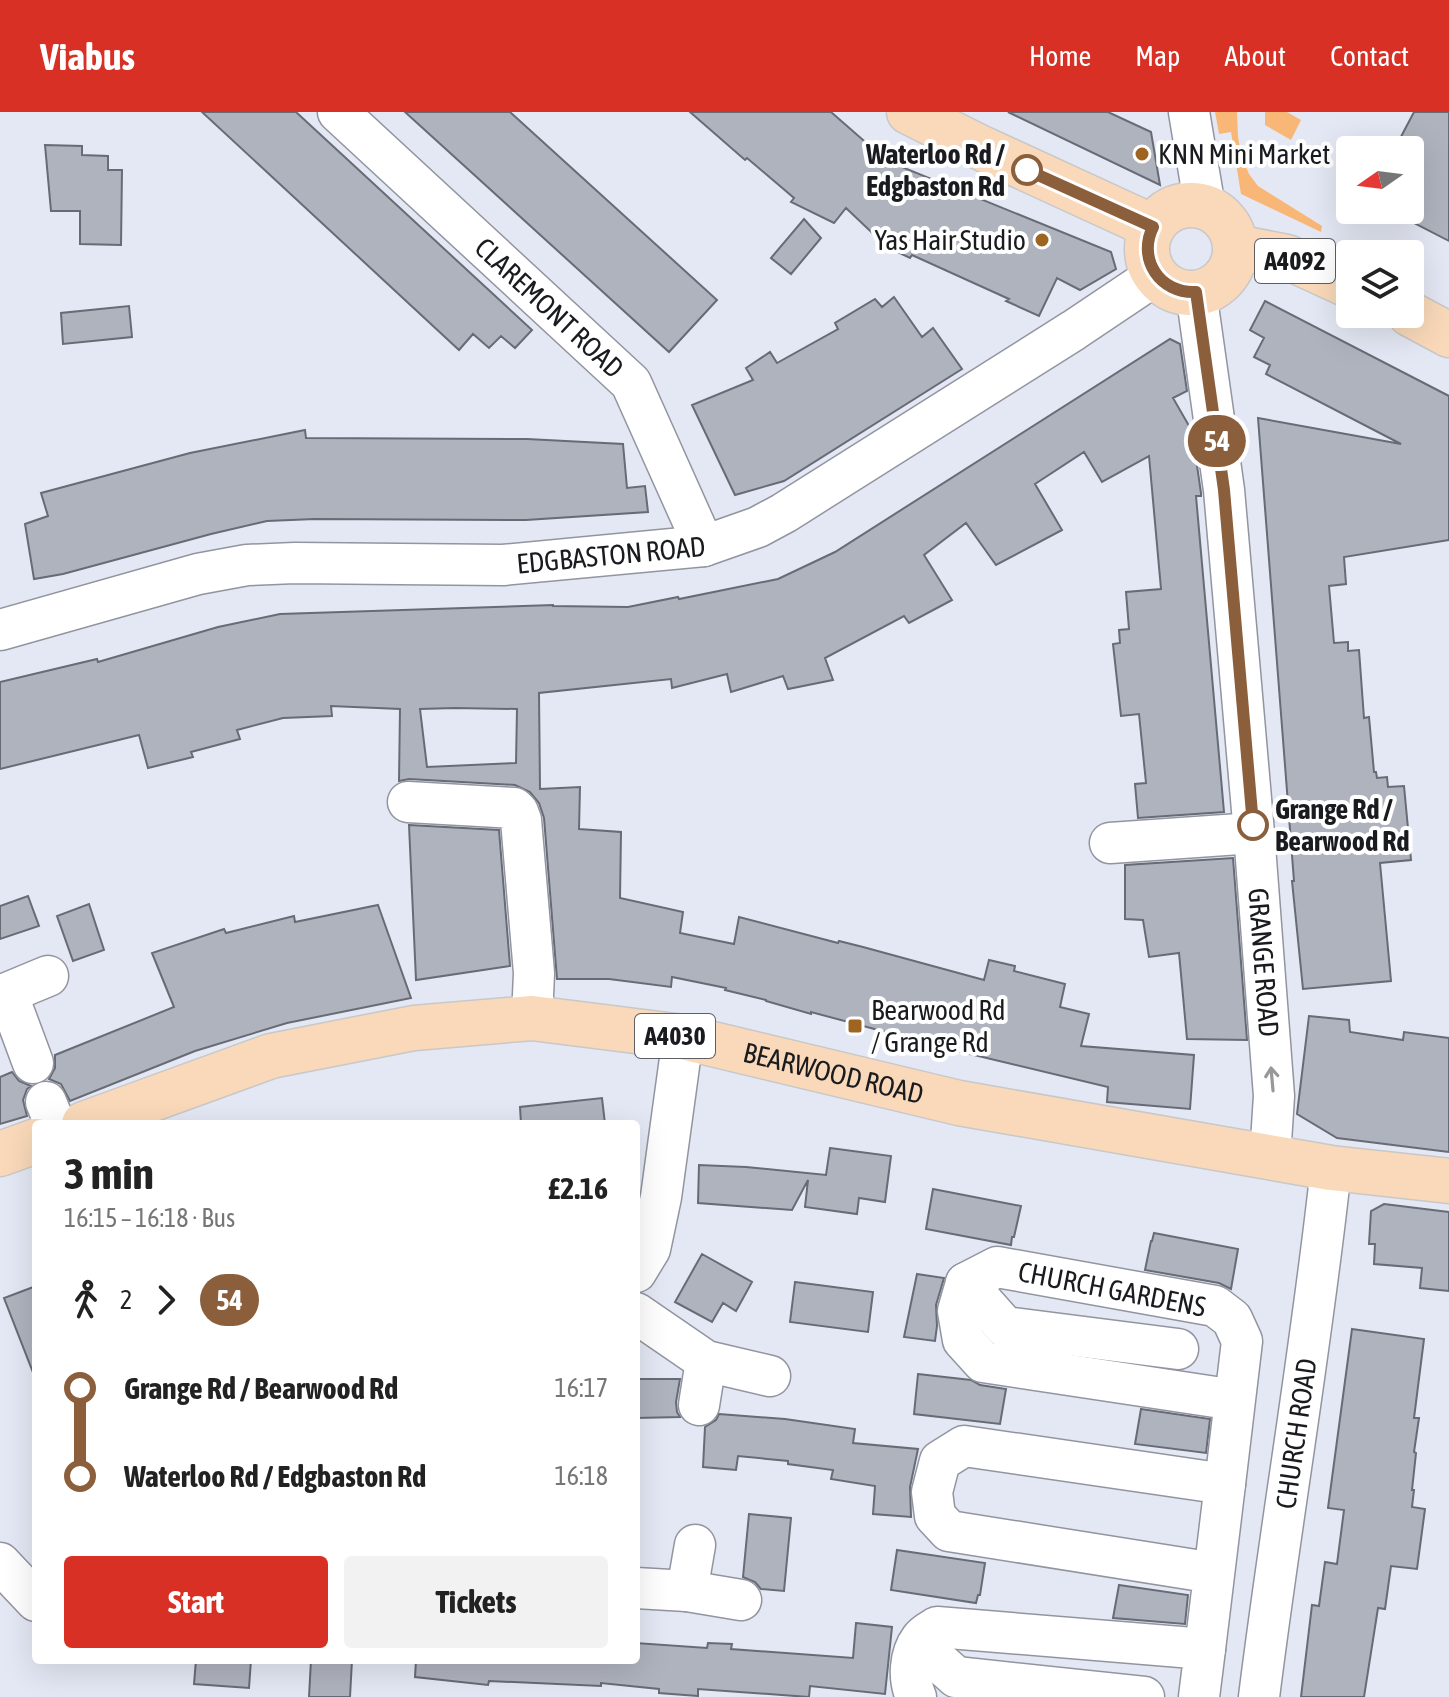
<!DOCTYPE html>
<meta charset="utf-8">
<style>
:root{--surface:#fff;--page:#f2f2f2;--text:#222;--muted:#767676;--accent:#d93025}
body{margin:0;font-family:"Asap Condensed",sans-serif;background:var(--page);color:var(--text);height:100vh;display:flex;flex-direction:column;font-size:30px;white-space:nowrap}
*{box-sizing:border-box;margin:0}
p{font-size:26px;color:var(--muted)}
.icon{flex:none;width:44px;height:44px;fill:none;stroke:currentColor;stroke-width:2;stroke-linecap:round;stroke-linejoin:round}
.map{position:relative;flex:1;overflow:hidden}
.details{position:absolute;left:32px;top:1008px;width:608px;height:544px;display:flex;flex-direction:column;background:var(--surface);border-radius:8px;box-shadow:0 8px 32px #0002}
.details>*{flex:none}
.badge{padding:0 16px;border-radius:26px;font-size:28px;line-height:52px}
.needle{width:52px;rotate:256deg}
.controls{position:absolute;left:1336px;top:24px;display:grid;gap:16px}
.controls a{display:grid;place-items:center;width:88px;height:88px;border-radius:8px;background:var(--surface);box-shadow:0 8px 32px #0002;font-size:40px}
.map>.badge{position:absolute;translate:-50% -50%;box-shadow:0 0 0 4px #fff}
.legs{display:flex;align-items:center;gap:12px;height:88px;padding:0 32px;font-size:26px}
.legs p{margin-inline-start:auto}
.summary{display:flex;align-items:center;justify-content:space-between;height:136px;padding:0 32px}
h1{font-size:44px;font-weight:700;line-height:60px}
.primary-button{display:flex;gap:16px;margin-top:auto;padding:16px 32px}
.primary-button a{flex:1;height:92px;border-radius:8px;background:var(--accent);color:#fff;font-size:32px;font-weight:700;line-height:92px;text-align:center}
.primary-button a+a{background:var(--page);color:var(--text)}
ul{padding:0 32px;list-style:none}
li{display:flex;align-items:center;gap:28px;height:88px;font-size:30px}
li i{display:grid;place-items:center;width:12px;height:100%;margin:0 10px;background:currentColor}
li i::after{content:'';width:20px;height:20px;margin:-10px;border:6px solid;border-radius:50%;background:var(--surface)}
li p{margin-inline-start:auto}
li:first-child i{background:linear-gradient(#0000 50%,currentColor 0)}
li:last-child i{background:linear-gradient(currentColor 50%,#0000 0)}
header{display:flex;align-items:center;gap:48px;box-sizing:border-box;height:112px;padding:0 40px;background:var(--accent);color:#fff}
header strong{font-size:38px}
nav{display:flex;gap:44px;margin-inline-start:auto;font-size:28px}
.map>svg:first-child{display:block}
.green{fill:#f8b777}
.building{fill:#afb3be;stroke:#676b75;stroke-width:2;fill-rule:evenodd}
.lines{fill:none;stroke-linecap:round;stroke-linejoin:round}
.minor-casing{stroke:#9295a0;stroke-width:43}
.major-casing{stroke:#c8c8c9;stroke-width:47}
.minor{stroke:#fff;stroke-width:40}
.major{stroke:#f9d9b9;stroke-width:44}
.oneway{stroke:#98989a}
.line-1-casing{stroke:#fff;stroke-width:18}
.line-1{stroke:#8b5e3c;stroke-width:12}
.poi-dot{fill:#9e6422;stroke:#fff;stroke-width:3}
.stop-1-dot{fill:#fff;stroke:#8b5e3c;stroke-width:4}
.labels{text-anchor:middle;stroke-width:8;stroke-linejoin:round;paint-order:stroke}
.shield{fill:#fff;stroke:#5f5f62;stroke-width:2}
.shield-label{font-size:26px;font-weight:bold;fill:#1a1b1f}
.stop-label{font-size:28px;font-weight:bold;fill:#1a1b1f;stroke:#fff;text-anchor:end}
.poi-label{font-size:28px;fill:#1a1b1f;stroke:#fff;text-anchor:start}
.street-label{font-size:28px;fill:#1a1b1f;stroke:#fff}
</style>
<header>
<strong>Viabus</strong>
<nav><a>Home</a><a>Map</a><a>About</a><a>Contact</a></nav>
</header>
<div class="map">
<svg width="1449" height="1585" viewBox="0 0 1449 1585">
<rect width="100%" height="100%" fill="#e4e8f4"/>
<path class="green" d="M 1215,0 L 1237,0 L 1238,24 L 1241,43 L 1249,62 L 1258,74 L 1322,114 L 1321,120 L 1241,82 L 1231,20 L 1219,22 Z
M 1265,0 L 1287,0 L 1301,8 L 1291,28 L 1265,13 Z"/>
<path class="building" d="M 202,0 L 296,0 L 532,218 L 515,236 L 501,224 L 489,236 L 473,222 L 459,238 Z
M 405,0 L 510,0 L 717,188 L 669,240 Z
M 690,0 L 831,0 L 887,49 L 1111,140 L 1116,157 L 1080,178 L 1057,166 L 1039,204 L 1006,189 L 1009,187 L 912,143 L 910,146 L 887,135 L 846,96 L 834,111 L 791,90 L 794,86 L 747,46 L 745,48 Z
M 1008,0 L 1108,0 L 1151,20 L 1160,73 Z
M 1414,0 L 1449,0 L 1449,129 L 1410,109 L 1410,38 L 1394,38 Z
M 45,33 L 82,34 L 82,43 L 108,44 L 108,58 L 122,58 L 121,133 L 80,132 L 80,99 L 51,99 Z
M 804,107 L 821,126 L 791,162 L 771,146 Z
M 894,185 L 922,225 L 933,216 L 962,257 L 784,369 L 735,383 L 692,293 L 753,268 L 746,256 L 770,240 L 777,251 L 838,217 L 835,211 L 875,187 L 882,195 Z
M 1265,189 L 1449,284 L 1449,428 L 1344,445 L 1346,472 L 1329,474 L 1334,531 L 1348,530 L 1348,539 L 1359,538 L 1364,606 L 1369,605 L 1374,660 L 1376,660 L 1377,666 L 1387,665 L 1388,675 L 1404,674 L 1411,748 L 1380,751 L 1391,869 L 1303,877 L 1292,769 L 1294,769 L 1258,306 L 1401,332 L 1266,262 L 1270,253 L 1254,245 L 1264,226 L 1250,218 Z
M 129,194 L 132,225 L 63,232 L 61,201 Z
M 1170,227 L 1180,232 L 1187,279 L 1173,286 L 1192,319 L 1201,381 L 1201,384 L 1196,384 L 1224,700 L 1138,706 L 1135,672 L 1146,671 L 1139,602 L 1121,604 L 1113,532 L 1120,531 L 1119,518 L 1129,517 L 1126,480 L 1161,477 L 1149,344 L 1102,370 L 1084,340 L 1035,372 L 1062,418 L 996,453 L 966,411 L 924,443 L 952,488 L 909,511 L 904,504 L 825,546 L 833,568 L 788,577 L 783,564 L 731,580 L 727,562 L 672,576 L 671,567 L 539,581 L 540,677 L 580,675 L 579,717 L 621,720 L 620,786 L 683,800 L 680,821 L 734,832 L 739,805 L 838,831 L 839,829 L 863,835 L 984,868 L 989,848 L 1015,854 L 1014,859 L 1065,872 L 1060,895 L 1089,902 L 1081,934 L 1194,943 L 1190,997 L 1107,990 L 1108,975 L 949,937 L 811,900 L 811,902 L 766,889 L 766,888 L 725,878 L 726,876 L 672,865 L 671,875 L 609,867 L 557,867 L 544,706 L 539,691 L 530,680 L 515,673 L 409,667 L 399,669 L 400,597 L 331,594 L 332,604 L 283,606 L 237,618 L 240,627 L 191,640 L 193,645 L 148,656 L 139,623 L 0,657 L 0,570 L 97,547 L 98,550 L 218,515 L 280,502 L 553,493 L 553,494 L 628,495 L 678,485 L 679,487 L 778,467 L 835,440 ZM 455,596 L 517,597 L 516,651 L 427,655 L 420,597 Z
M 305,318 L 306,326 L 527,327 L 623,332 L 627,376 L 645,374 L 648,400 L 526,408 L 315,407 L 267,409 L 211,422 L 63,462 L 34,467 L 25,412 L 48,404 L 41,381 L 190,341 Z
M 409,713 L 499,718 L 510,854 L 416,868 Z
M 1233,746 L 1247,928 L 1187,927 L 1179,841 L 1149,845 L 1143,808 L 1125,807 L 1125,753 Z
M 28,784 L 39,814 L 0,827 L 0,794 Z
M 89,792 L 104,838 L 73,849 L 57,804 Z
M 378,793 L 411,886 L 287,911 L 195,939 L 70,989 L 61,972 L 49,967 L 55,956 L 55,943 L 174,895 L 152,841 L 224,817 L 226,821 L 294,804 L 295,810 Z
M 1309,904 L 1349,908 L 1350,920 L 1403,928 L 1404,920 L 1449,926 L 1449,1040 L 1337,1026 L 1297,1002 Z
M 12,960 L 19,969 L 31,974 L 27,977 L 23,988 L 27,1004 L 0,1012 L 0,965 Z
M 602,986 L 605,1012 L 521,1012 L 520,995 Z
M 830,1036 L 891,1044 L 885,1090 L 859,1086 L 857,1102 L 805,1095 L 808,1068 L 792,1098 L 698,1091 L 699,1053 L 746,1055 L 826,1063 Z
M 933,1077 L 1021,1094 L 1014,1125 L 1012,1125 L 1011,1133 L 926,1117 Z
M 1384,1092 L 1449,1100 L 1449,1179 L 1420,1176 L 1422,1156 L 1374,1152 L 1375,1132 L 1369,1132 L 1371,1099 Z
M 1154,1121 L 1238,1137 L 1231,1177 L 1219,1171 L 1145,1158 L 1151,1129 L 1152,1129 Z
M 702,1142 L 752,1170 L 736,1199 L 723,1191 L 712,1210 L 675,1190 Z
M 917,1162 L 944,1166 L 936,1193 L 937,1214 L 935,1229 L 904,1225 Z
M 795,1170 L 873,1180 L 868,1220 L 790,1210 Z
M 36,1174 L 36,1263 L 34,1263 L 4,1186 Z
M 1352,1217 L 1424,1227 L 1414,1306 L 1419,1306 L 1414,1340 L 1416,1341 L 1412,1378 L 1414,1378 L 1412,1395 L 1425,1397 L 1417,1457 L 1391,1454 L 1385,1497 L 1378,1496 L 1364,1585 L 1301,1585 L 1312,1493 L 1319,1494 L 1325,1450 L 1337,1452 L 1344,1398 L 1328,1396 Z
M 918,1262 L 971,1268 L 980,1273 L 1006,1277 L 1000,1312 L 914,1302 Z
M 636,1267 L 680,1267 L 676,1290 L 677,1300 L 680,1305 L 636,1306 Z
M 1141,1297 L 1210,1307 L 1206,1341 L 1135,1332 Z
M 719,1302 L 785,1307 L 855,1317 L 853,1331 L 918,1337 L 910,1375 L 911,1405 L 873,1402 L 875,1374 L 831,1367 L 833,1358 L 788,1352 L 788,1349 L 738,1344 L 736,1358 L 703,1355 L 705,1315 L 716,1308 Z
M 749,1402 L 791,1406 L 784,1479 L 761,1477 L 755,1470 L 743,1465 Z
M 897,1438 L 985,1451 L 980,1483 L 978,1483 L 976,1491 L 891,1478 Z
M 1119,1473 L 1188,1483 L 1185,1512 L 1113,1506 Z
M 856,1511 L 892,1515 L 885,1582 L 810,1574 L 809,1585 L 698,1577 L 698,1584 L 659,1581 L 659,1577 L 601,1571 L 601,1574 L 489,1569 L 488,1573 L 415,1565 L 416,1548 L 636,1548 L 636,1531 L 707,1536 L 708,1531 L 732,1532 L 731,1537 L 853,1546 Z
M 196,1548 L 251,1548 L 249,1576 L 194,1572 Z
M 311,1548 L 352,1548 L 350,1585 L 309,1585 Z"/>
<g class="lines">
<g class="minor-casing">
<g id="minor">
<path id="s1" d="M 338,0 L 631,271 L 704,434"/>
<path d="M 1189,0 L 1205,96"/>
<path id="s2" d="M 1196,180 L 1224,378 L 1254,721 L 1274,984 L 1270,1045"/>
<path id="s3" d="M 0,518 L 198,462 L 247,453 L 295,451 L 503,453 L 704,434 L 758,415 L 784,401 L 1074,218 L 1156,163"/>
<path d="M 408,690 L 514,696 L 518,700 L 521,708 L 534,861 L 532,906"/>
<path d="M 1110,731 L 1254,721"/>
<path d="M 33,951 L 7,881 L 48,864"/>
<path d="M 46,990 L 55,1012"/>
<path d="M 636,1160 L 650,1137 L 661,1085 L 683,925"/>
<path d="M 966,1171 L 1005,1215 L 1178,1237"/>
<path d="M 636,1201 L 706,1249 L 770,1264"/>
<path d="M 699,1293 L 706,1249"/>
<path d="M 1225,1372 L 1242,1229 L 1232,1207 L 1215,1194 L 997,1155 L 966,1171 L 958,1199 L 963,1228 L 983,1250 L 1235,1288"/>
<path d="M 0,1451 L 36,1489"/>
<path d="M 636,1476 L 687,1479 L 695,1433"/>
<path d="M 687,1479 L 741,1488"/>
<path d="M 919,1532 L 956,1565 L 1144,1585"/>
<path d="M 1205,1537 L 1225,1372 L 964,1334 L 940,1349 L 932,1380 L 935,1404 L 949,1419 L 1214,1461"/>
<path d="M 916,1585 C 908,1567 909,1543 921,1527 C 924,1522 932,1518 937,1515 L 1205,1537 L 1199,1585"/>
<path id="s4" d="M 1259,1585 C 1281,1409 1312,1233 1331,1056"/>
</g>
</g>
<g class="major-casing">
<g id="major">
<path d="M 909,0 L 977,34 L 1153,115"/>
<circle cx="1191" cy="137" r="44"/>
<path d="M 1236,135 L 1287,145 L 1350,174"/>
<path d="M 1410,202 L 1449,223"/>
<path id="s5" d="M 84,1012 L 271,944 L 414,916 L 532,906 L 683,925 L 959,991 L 1331,1056 L 1449,1069"/>
<path d="M 0,1042 L 36,1029"/>
</g>
</g>
<use href="#minor" class="minor"/>
<use href="#major" class="major"/>
</g>
<defs><path id="oneway-shaft" d="M-6 0H5M1.5-3L5.5 0L1.5 3" fill="none" stroke-width="1.6" stroke-linecap="round" stroke-linejoin="round" transform="scale(2)"/></defs>
<use class="oneway" href="#oneway-shaft" transform="translate(1272 967) rotate(-95)"/>
<g class="lines">
<g class="line-1-casing">
<path id="line-1" d="M 1027,58 L 1153,115 C 1137,147 1160,182 1196,180 L 1224,378 L 1253,713"/>
</g>
<use href="#line-1" class="line-1"/>
</g>
<g class="poi-dot">
<circle cx="1142" cy="42" r="8"/>
<circle cx="1042" cy="128" r="8"/>
<rect x="847" y="906" width="16" height="16" rx="4"/>
</g>
<g class="stop-1-dot">
<circle cx="1027" cy="58" r="14"/>
<circle cx="1253" cy="713" r="14"/>
</g>
<g class="labels">
<g class="shield">
<rect x="1255" y="127" width="80" height="44" rx="6"/>
<rect x="635" y="902" width="80" height="44" rx="6"/>
</g>
<g class="shield-label">
<text x="1295" y="158">A4092</text>
<text x="675" y="933">A4030</text>
</g>
<g class="stop-label">
<text x="1005" y="52">Waterloo Rd /<tspan x="1005" dy="32">Edgbaston Rd</tspan></text>
<text x="1275" y="707" text-anchor="start">Grange Rd /<tspan x="1275" dy="32">Bearwood Rd</tspan></text>
</g>
<g class="poi-label">
<text x="1158" y="52">KNN Mini Market</text>
<text x="1026" y="138" text-anchor="end">Yas Hair Studio</text>
<text x="871" y="908">Bearwood Rd<tspan x="871" dy="32">/ Grange Rd</tspan></text>
</g>
<g class="street-label">
<text dy="10" stroke="none"><textPath href="#s1" startOffset="288">CLAREMONT ROAD</textPath></text>
<text dy="10" stroke="none"><textPath href="#s3" startOffset="620">EDGBASTON ROAD</textPath></text>
<text dy="10" stroke="none"><textPath href="#s2" startOffset="674">GRANGE ROAD</textPath></text>
<text dy="10" stroke="none"><textPath href="#s5" startOffset="770">BEARWOOD ROAD</textPath></text>
<text transform="translate(1112 1177) rotate(11)" y="10">CHURCH GARDENS</text>
<text dy="10" stroke="none"><textPath href="#s4" startOffset="266">CHURCH ROAD</textPath></text>
</g>
</g>
</svg>
<div class="controls">
<a><svg class="needle" viewBox="-14 -14 28 28"><path d="M0-13l5 13h-10z" fill="#e53935"/><path d="M0 13l5-13h-10z" fill="#767676"/></svg></a>
<a><svg class="icon" aria-label="layers" viewBox="0 0 24 24"><path d="M12 4l9 5-9 5-9-5zM3 14l9 5 9-5"/></svg></a>
</div>
<b class="badge" style="left:1217px;top:329px;background:#8b5e3c;color:#fff">54</b>
<section class="details">
<div class="summary"><div><h1>3 min</h1><p>16:15 – 16:18 · Bus</p></div><b>£2.16</b></div>
<div class="legs"><svg class="icon" aria-label="walk" viewBox="0 0 24 24"><circle cx="13" cy="4" r="2"/><path d="M13 8l-2 6 4 7M11 14l-3 7M7 12l3-4h3l4 4"/></svg>2<svg class="icon" aria-label="forward" viewBox="0 0 24 24"><path d="M9 5l7 7-7 7"/></svg><b class="badge" style="background:#8b5e3c;color:#fff">54</b></div>
<ul>
<li><i style="color:#8b5e3c"></i><b>Grange Rd / Bearwood Rd</b><p>16:17</p></li>
<li><i style="color:#8b5e3c"></i><b>Waterloo Rd / Edgbaston Rd</b><p>16:18</p></li>
</ul>
<div class="primary-button"><a>Start</a><a>Tickets</a></div>
</section>
</div>
